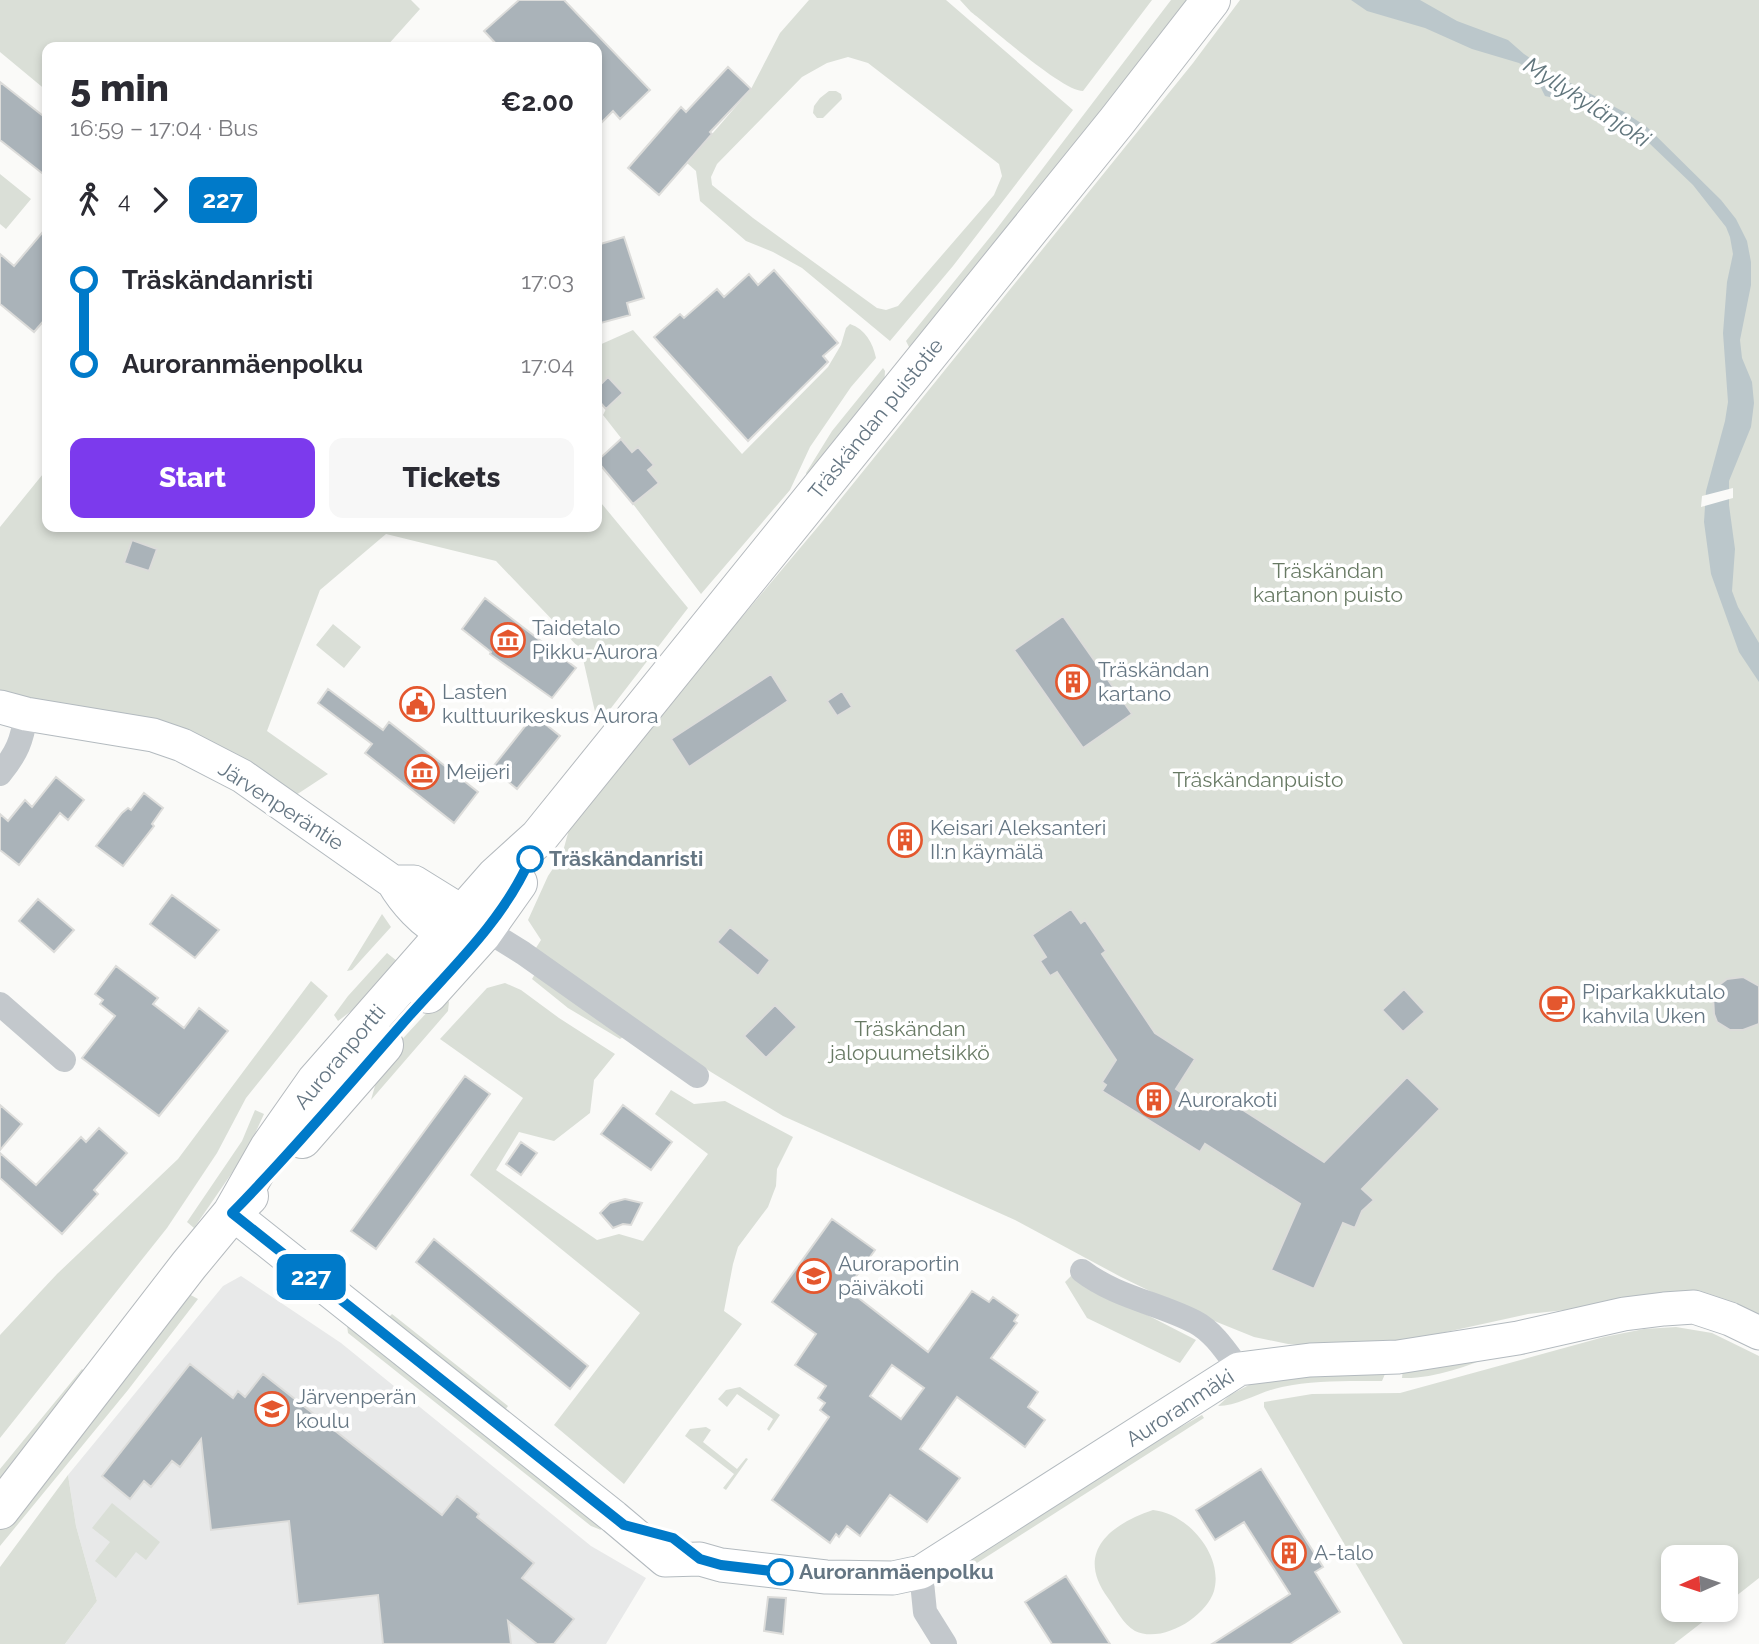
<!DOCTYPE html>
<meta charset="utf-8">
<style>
:root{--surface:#fff;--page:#f7f7f7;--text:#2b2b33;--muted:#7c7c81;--accent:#7c3aed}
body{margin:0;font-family:Raleway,sans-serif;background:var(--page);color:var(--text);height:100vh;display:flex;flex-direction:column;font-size:26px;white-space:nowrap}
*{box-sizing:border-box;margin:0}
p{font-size:23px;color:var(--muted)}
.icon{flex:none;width:38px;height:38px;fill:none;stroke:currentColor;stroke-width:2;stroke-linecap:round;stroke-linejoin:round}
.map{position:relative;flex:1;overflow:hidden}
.side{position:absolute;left:42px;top:42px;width:560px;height:490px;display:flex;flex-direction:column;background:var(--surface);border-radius:14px;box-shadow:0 4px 10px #0003}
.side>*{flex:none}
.badge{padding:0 14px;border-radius:10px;font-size:24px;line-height:46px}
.needle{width:46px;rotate:267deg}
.tools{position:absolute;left:1661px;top:1545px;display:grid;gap:14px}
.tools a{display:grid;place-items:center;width:77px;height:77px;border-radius:14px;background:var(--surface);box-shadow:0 4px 10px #0003;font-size:35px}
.map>.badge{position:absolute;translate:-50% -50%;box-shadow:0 0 0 4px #fff}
.legs{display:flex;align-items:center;gap:10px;height:77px;padding:0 28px;font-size:23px}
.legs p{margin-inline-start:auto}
.overview{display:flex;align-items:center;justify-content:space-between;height:119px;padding:0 28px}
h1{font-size:38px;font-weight:800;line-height:52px}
.primary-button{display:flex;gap:14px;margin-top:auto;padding:14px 28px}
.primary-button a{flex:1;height:80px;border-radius:14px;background:var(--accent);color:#fff;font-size:28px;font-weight:800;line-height:80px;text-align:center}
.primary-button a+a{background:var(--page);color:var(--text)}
ul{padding:0 28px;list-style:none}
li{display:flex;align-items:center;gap:24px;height:84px;font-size:26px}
li i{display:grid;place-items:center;width:10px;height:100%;margin:0 9px;background:currentColor}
li i::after{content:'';width:18px;height:18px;margin:-9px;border:5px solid;border-radius:50%;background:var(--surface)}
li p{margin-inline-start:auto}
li:first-child i{background:linear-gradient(#0000 50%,currentColor 0)}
li:last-child i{background:linear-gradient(currentColor 50%,#0000 0)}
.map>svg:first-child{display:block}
.built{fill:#e8e9e9}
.green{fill:#dadfd7;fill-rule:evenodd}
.water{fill:#bbc7cb}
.pier{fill:#fafaf8}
.building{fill:#aab3b9;stroke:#dcdcda;stroke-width:2;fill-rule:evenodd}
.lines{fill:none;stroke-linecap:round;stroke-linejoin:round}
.secondary-casing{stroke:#b3babf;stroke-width:35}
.primary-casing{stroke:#b5babe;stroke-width:40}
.street{stroke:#c3c8cc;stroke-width:24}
.secondary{stroke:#fff;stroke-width:33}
.primary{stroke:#fff;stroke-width:38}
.line-1-casing{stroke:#fff;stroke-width:16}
.line-1{stroke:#007ac9;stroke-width:10}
.stop-1-dot{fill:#fff;stroke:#007ac9;stroke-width:3.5}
.labels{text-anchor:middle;stroke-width:7;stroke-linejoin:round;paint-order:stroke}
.street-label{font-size:21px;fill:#657683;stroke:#fff}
.park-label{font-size:21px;fill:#687a64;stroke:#fff}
.poi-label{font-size:21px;fill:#657683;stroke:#fff;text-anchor:start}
.stop-label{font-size:21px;font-weight:bold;fill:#657683;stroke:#fff;text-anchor:start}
.water-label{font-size:23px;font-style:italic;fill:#60757c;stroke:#fff}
</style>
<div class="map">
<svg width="1759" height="1644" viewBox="0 0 1759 1644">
<rect width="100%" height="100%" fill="#fafaf8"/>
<path class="built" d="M 241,1276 L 341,1343 L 591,1546 L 646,1578 L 606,1644 L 65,1644 L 97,1601 L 76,1526 L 68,1475 L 223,1286 Z"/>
<path class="green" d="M 0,0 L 411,0 L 420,9 L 386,47 L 47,47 L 47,91 L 0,52 Z
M 809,0 L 946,0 L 1073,110 L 953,266 L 890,341 L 802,268 L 773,252 L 746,241 L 700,201 L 696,171 L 687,163 L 751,89 L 780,33 ZM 848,57 L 868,63 L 999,164 L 1002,176 L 994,195 L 898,306 L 886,310 L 877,308 L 753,218 L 712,185 L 711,177 L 717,164 L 802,77 L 827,63 Z
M 960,0 L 1152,0 L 1083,91 C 1062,91 991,27 971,12 Z
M 1171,0 L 1188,0 L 918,346 L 909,347 L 906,341 L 995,231 Z
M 1240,0 L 1759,0 L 1759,1320 L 1584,1308 L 1528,1314 L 1405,1341 L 1323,1347 L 1288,1344 L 1254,1337 L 1197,1314 L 1121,1277 L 1015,1220 L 783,1116 L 711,1072 L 609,1005 L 534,951 L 541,940 L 528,920 L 548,876 L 562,855 L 573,815 L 663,700 L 742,617 L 827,516 L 1193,63 Z
M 829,91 L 836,91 L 841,94 L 842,99 L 823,118 L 817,118 L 813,113 L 814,106 L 820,98 Z
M 0,174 L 31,199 L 6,229 L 0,224 Z
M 850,324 C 865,329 873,343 876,358 L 851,387 L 810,447 L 790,490 L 701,594 L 633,504 L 658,483 L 648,470 L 653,465 L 639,447 L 632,452 L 603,415 L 606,409 L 623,393 L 608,378 L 597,388 L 597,346 L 633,330 L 742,454 L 828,367 L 841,345 L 846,328 Z
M 883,368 L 885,371 L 884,389 L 807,479 L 806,473 L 832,431 Z
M 47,469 L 47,527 L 597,527 L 597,498 L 688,608 L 598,725 L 581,650 L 496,561 L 386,534 L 320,590 L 267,731 L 328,774 L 296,795 L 212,742 L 146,719 L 0,692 L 0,527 Z
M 333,624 L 361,647 L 344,668 L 316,645 Z
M 382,914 L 391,927 L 352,970 L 347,971 Z
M 387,953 L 402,965 L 371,996 L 338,1021 L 334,1015 L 348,996 Z
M 535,974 L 623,1037 L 620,1039 L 568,1008 L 532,979 Z
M 311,981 L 328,996 L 246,1098 L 217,1153 L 167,1228 L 0,1438 L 0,1335 L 57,1274 L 178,1159 Z
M 505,983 L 521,990 L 559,1018 L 615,1054 L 594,1080 L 590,1113 L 554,1141 L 519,1132 L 496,1170 L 597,1240 L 619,1234 L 643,1241 L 708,1154 L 655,1114 L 671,1090 L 694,1104 L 725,1101 L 793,1137 L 777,1169 L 776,1186 L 768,1207 L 738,1247 L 733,1264 L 724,1311 L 742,1324 L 624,1484 L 554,1425 L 640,1313 L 470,1175 L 523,1098 L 440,1039 L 487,988 Z
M 443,995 L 449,1002 L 448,1011 L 371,1100 L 382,1061 Z
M 255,1110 L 264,1114 L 247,1151 L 194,1228 L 187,1222 L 242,1141 Z
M 1071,1276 L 1196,1340 L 1180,1363 L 1087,1318 L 1065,1282 Z
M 187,1293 L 198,1299 L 128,1390 L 0,1546 L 0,1528 Z
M 392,1314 L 508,1406 L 503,1413 L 389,1317 Z
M 347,1325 L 598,1521 L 601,1530 L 591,1526 L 348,1333 Z
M 1676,1327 L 1712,1333 L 1759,1356 L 1759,1578 L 1726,1604 L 1726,1558 L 1673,1558 L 1673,1610 L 1718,1610 L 1674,1644 L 1403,1644 L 1264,1407 L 1264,1402 L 1312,1394 L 1400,1393 L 1604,1337 L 1644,1329 Z
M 1496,1355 C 1467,1366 1434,1379 1402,1378 L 1403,1368 Z
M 82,1369 L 89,1376 L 0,1488 L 0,1469 Z
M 1378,1370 L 1385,1374 L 1382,1381 C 1349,1381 1314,1380 1282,1387 C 1261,1391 1239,1406 1218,1406 L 1230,1395 L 1266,1376 Z
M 740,1387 L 780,1415 L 769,1431 L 767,1429 L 773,1419 L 737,1394 L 727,1407 L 718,1399 L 726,1390 Z
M 1202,1415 L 1204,1418 L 955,1577 L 952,1571 L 1139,1450 Z
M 706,1427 L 711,1430 L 703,1442 L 737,1469 L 746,1458 L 748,1459 L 726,1490 L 723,1488 L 734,1474 L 685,1436 L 690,1429 Z
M 68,1475 L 76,1526 L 97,1601 L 65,1644 L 0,1644 L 0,1567 Z
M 112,1503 L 160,1542 L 146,1560 L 136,1552 L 116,1578 L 95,1561 L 110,1542 L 92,1528 Z
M 1153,1510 C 1187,1513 1224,1555 1214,1591 C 1206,1617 1162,1644 1135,1631 C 1123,1624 1116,1609 1108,1598 C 1074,1552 1111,1524 1153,1510 Z"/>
<path class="water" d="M 1351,0 L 1420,0 L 1457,21 L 1508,40 L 1524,54 L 1554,74 L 1624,112 L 1647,127 L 1721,200 L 1736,219 L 1747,241 L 1751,262 L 1751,285 L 1740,340 L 1742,358 L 1752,382 L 1754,403 L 1751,427 L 1729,481 L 1729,505 L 1735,549 L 1732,591 L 1738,607 L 1759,643 L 1759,682 L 1739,652 L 1711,574 L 1704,522 L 1706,491 L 1725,421 L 1728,402 L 1723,333 L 1727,282 L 1733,254 L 1730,237 L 1726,227 L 1693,185 L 1649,143 L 1610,121 L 1580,98 L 1554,98 L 1545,96 L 1533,72 L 1519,63 L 1472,49 L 1425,28 L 1367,11 Z"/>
<path class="pier" d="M 1733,488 L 1733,498 L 1701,507 L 1702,496 Z"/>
<path class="building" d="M 519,0 L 564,0 L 650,90 L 620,119 L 613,111 L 597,127 L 597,47 L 499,47 L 484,31 Z
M 728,67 L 751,89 L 710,132 L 712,134 L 659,195 L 628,168 L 681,107 L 686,112 Z
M 0,82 L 47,119 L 47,177 L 0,140 Z
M 47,227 L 47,317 L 34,332 L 0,304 L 0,254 L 14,266 Z
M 624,237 L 644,298 L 627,303 L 630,315 L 597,324 L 597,245 Z
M 774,270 L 838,343 L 823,356 L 828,362 L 748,441 L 654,337 L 680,314 L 684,318 L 717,289 L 724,297 L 749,274 L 758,285 Z
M 608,377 L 623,393 L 606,409 L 597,399 L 597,388 Z
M 621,439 L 632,452 L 638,447 L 654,465 L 648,470 L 659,483 L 633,504 L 597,461 Z
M 132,540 L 157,549 L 149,571 L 124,563 Z
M 485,598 L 576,668 L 552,698 L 490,654 L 491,652 L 462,629 Z
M 1063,616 L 1132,714 L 1083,748 L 1014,650 Z
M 771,674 L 788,701 L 689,767 L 671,739 Z
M 328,689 L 383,730 L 389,722 L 478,792 L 454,823 L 365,753 L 372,744 L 318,703 Z
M 842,691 L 852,707 L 837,716 L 827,701 Z
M 534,715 L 560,736 L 517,789 L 492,768 Z
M 56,777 L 84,800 L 68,820 L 60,813 L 19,865 L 0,850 L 0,814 L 8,821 L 25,800 L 32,807 Z
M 144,793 L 163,808 L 152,824 L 154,826 L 123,866 L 96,846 L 122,813 L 128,808 L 131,810 Z
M 898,828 L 912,828 L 920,840 L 913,853 L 898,853 L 891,841 Z
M 172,895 L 219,930 L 195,958 L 150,924 Z
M 38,899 L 74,930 L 54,952 L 19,921 Z
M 1071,909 L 1081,923 L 1085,920 L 1106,951 L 1102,954 L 1155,1033 L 1195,1059 L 1176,1089 L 1208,1110 L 1218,1094 L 1324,1162 L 1407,1077 L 1440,1109 L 1362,1189 L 1374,1200 L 1362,1211 L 1355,1228 L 1343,1223 L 1314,1289 L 1271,1270 L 1300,1204 L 1205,1144 L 1200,1152 L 1102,1091 L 1106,1085 L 1102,1082 L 1116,1060 L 1057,972 L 1050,976 L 1040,961 L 1046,957 L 1032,935 Z
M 730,927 L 770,960 L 758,976 L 717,942 Z
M 116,966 L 158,998 L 153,1004 L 184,1028 L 199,1008 L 228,1031 L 159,1116 L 82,1058 L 115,1016 L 100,1004 L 103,1000 L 95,994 Z
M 1743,977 L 1759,986 L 1759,1024 L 1743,1030 L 1730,1030 L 1717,1022 L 1714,1014 L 1713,996 L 1719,985 L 1727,979 Z
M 1549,987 L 1576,1001 L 1565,1021 L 1538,1007 Z
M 1404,989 L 1425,1012 L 1403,1032 L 1382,1010 Z
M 775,1005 L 797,1027 L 766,1058 L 744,1036 Z
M 465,1076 L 490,1094 L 376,1249 L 351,1231 Z
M 0,1105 L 22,1124 L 0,1150 Z
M 623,1105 L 672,1142 L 651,1170 L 601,1134 Z
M 99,1128 L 127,1153 L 94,1190 L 98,1194 L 62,1234 L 0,1178 L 0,1153 L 36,1185 L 81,1137 L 86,1142 Z
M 521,1142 L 537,1153 L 521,1175 L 506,1164 Z
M 625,1199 L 642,1203 L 631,1225 L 623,1224 L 613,1228 L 600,1213 L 610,1203 Z
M 832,1219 L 875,1250 L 847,1289 L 928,1352 L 972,1291 L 989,1302 L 993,1297 L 1018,1315 L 1014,1321 L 1017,1323 L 991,1358 L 1038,1392 L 1028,1407 L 1045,1420 L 1025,1447 L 957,1397 L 920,1449 L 960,1478 L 927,1522 L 890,1495 L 860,1536 L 847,1526 L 839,1537 L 836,1534 L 830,1543 L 772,1500 L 829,1417 L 820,1410 L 825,1403 L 818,1398 L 826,1386 L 795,1365 L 816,1334 L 772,1302 ZM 892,1365 L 924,1388 L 901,1419 L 870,1396 Z
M 434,1239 L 588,1366 L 570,1389 L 416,1262 Z
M 190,1364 L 233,1398 L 238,1391 L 245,1397 L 263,1374 L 442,1515 L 457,1496 L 479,1514 L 477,1517 L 534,1563 L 522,1578 L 574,1619 L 554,1644 L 537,1644 L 508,1621 L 511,1644 L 383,1644 L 378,1595 L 298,1604 L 289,1521 L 211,1530 L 201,1439 L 180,1467 L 172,1461 L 151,1487 L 144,1481 L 130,1499 L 102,1476 Z
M 1261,1469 L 1323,1567 L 1315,1572 L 1340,1612 L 1290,1644 L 1212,1644 L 1290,1594 L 1244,1522 L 1215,1540 L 1196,1510 Z
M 1066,1576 L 1110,1644 L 1052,1644 L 1025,1602 Z
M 768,1597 L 786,1598 L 783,1634 L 764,1631 Z"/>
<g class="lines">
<g class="secondary-casing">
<path id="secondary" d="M 0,707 L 26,714 L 153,735 L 182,745 L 242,776 L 393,882 C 404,901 424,924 445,933 C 452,936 464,934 473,934
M 393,882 L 414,882 L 464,913 L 480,932
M 232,1213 L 614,1517 L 665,1560 L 700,1559 L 721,1565 L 826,1577 L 893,1578 L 921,1572 L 1239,1369 L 1310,1360 L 1398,1357 L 1518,1338 L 1624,1314 L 1664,1309 L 1694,1307 L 1730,1319 L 1759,1333"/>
</g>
<g class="primary-casing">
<path id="primary" d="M 428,994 L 482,934 L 518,883
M 302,1139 L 384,1045
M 232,1213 L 269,1148 L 316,1081 L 496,876 L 539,837 L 1117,121 L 1211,0
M 0,1510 L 189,1265 L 232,1213 L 249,1196"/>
</g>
<path class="street" d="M 0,774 C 17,753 22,741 26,714
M 482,934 L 499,938 L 523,953 L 697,1076
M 0,1004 L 64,1060
M 1082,1271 C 1116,1297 1158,1303 1195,1322 C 1214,1332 1227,1353 1239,1369
M 921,1572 L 925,1612 L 945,1644"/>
<use href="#secondary" class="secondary"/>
<use href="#primary" class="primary"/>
</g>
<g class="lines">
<g class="line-1-casing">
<path id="line-1" d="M 530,859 C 504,919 453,967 410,1015 C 351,1082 294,1150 232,1213 L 624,1525 L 673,1538 L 700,1559 L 721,1565 L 780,1572"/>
</g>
<use href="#line-1" class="line-1"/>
</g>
<defs>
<g id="museum-ring" transform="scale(1.75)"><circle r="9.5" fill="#fff" stroke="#e4572e" stroke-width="1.5"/><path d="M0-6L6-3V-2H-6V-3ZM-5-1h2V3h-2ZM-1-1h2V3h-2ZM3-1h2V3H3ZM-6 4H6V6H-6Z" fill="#e4572e"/></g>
<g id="building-ring" transform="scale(1.75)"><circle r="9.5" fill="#fff" stroke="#e4572e" stroke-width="1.5"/><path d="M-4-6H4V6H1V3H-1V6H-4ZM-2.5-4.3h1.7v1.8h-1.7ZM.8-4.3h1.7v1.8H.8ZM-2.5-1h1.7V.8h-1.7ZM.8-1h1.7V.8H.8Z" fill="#e4572e"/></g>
<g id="civic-ring" transform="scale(1.75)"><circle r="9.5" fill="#fff" stroke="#e4572e" stroke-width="1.5"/><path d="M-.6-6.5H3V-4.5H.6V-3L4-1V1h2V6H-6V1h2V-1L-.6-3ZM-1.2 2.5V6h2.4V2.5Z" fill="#e4572e"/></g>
<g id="cafe-ring" transform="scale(1.75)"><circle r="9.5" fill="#fff" stroke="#e4572e" stroke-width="1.5"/><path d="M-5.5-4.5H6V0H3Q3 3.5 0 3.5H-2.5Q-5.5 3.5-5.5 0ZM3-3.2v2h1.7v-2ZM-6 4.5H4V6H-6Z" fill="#e4572e"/></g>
<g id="school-ring" transform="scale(1.75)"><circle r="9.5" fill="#fff" stroke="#e4572e" stroke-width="1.5"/><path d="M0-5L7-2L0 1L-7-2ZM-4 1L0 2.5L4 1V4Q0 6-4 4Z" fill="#e4572e"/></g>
</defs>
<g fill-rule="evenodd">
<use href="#museum-ring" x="508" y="640"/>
<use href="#building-ring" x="1073" y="682"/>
<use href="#civic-ring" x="417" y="704"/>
<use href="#museum-ring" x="422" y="772"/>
<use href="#building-ring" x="905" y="840"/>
<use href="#cafe-ring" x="1557" y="1004"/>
<use href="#building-ring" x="1154" y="1100"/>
<use href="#school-ring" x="814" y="1276"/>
<use href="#school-ring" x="272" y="1409"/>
<use href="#building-ring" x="1289" y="1553"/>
</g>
<g class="stop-1-dot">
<circle cx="530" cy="859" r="12"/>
<circle cx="780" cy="1572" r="12"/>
</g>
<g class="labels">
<g class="street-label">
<text transform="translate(876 419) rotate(-51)" y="7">Träskändan puistotie</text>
<text transform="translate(281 806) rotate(33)" y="7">Järvenperäntie</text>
<text transform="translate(340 1057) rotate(-50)" y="7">Auroranportti</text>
<text transform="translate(1180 1408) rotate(-33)" y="7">Auroranmäki</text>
</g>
<g class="park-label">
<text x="1328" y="578">Träskändan<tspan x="1328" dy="24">kartanon puisto</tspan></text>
<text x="1258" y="787">Träskändanpuisto</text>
<text x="910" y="1036">Träskändan<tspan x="910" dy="24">jalopuumetsikkö</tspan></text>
</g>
<g class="poi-label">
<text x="532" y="635">Taidetalo<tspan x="532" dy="24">Pikku-Aurora</tspan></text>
<text x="1098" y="677">Träskändan<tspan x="1098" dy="24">kartano</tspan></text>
<text x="442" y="699">Lasten<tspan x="442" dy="24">kulttuurikeskus Aurora</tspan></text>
<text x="446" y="779">Meijeri</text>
<text x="930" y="835">Keisari Aleksanteri<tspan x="930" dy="24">II:n käymälä</tspan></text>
<text x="1582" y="999">Piparkakkutalo<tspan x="1582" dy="24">kahvila Uken</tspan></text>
<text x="1178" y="1107">Aurorakoti</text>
<text x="838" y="1271">Auroraportin<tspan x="838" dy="24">päiväkoti</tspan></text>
<text x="296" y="1404">Järvenperän<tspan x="296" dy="24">koulu</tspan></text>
<text x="1314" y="1560">A-talo</text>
</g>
<g class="stop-label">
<text x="549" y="866">Träskändanristi</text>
<text x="799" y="1579">Auroranmäenpolku</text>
</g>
<g class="water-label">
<text transform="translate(1587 102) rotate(33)" y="8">Myllykylänjoki</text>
</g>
</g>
</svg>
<div class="tools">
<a><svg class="needle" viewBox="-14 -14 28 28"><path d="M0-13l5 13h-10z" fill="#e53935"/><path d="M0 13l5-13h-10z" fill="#7c7c81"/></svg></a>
</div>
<b class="badge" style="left:311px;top:1277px;background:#007ac9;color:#fff">227</b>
<section class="side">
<div class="overview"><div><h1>5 min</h1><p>16:59 – 17:04 · Bus</p></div><b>€2.00</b></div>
<div class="legs"><svg class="icon" aria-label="walk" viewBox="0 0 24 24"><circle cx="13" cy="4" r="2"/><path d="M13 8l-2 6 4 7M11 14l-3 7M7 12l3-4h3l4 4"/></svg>4<svg class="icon" aria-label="forward" viewBox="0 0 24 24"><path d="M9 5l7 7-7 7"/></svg><b class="badge" style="background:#007ac9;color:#fff">227</b></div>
<ul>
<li><i style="color:#007ac9"></i><b>Träskändanristi</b><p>17:03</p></li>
<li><i style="color:#007ac9"></i><b>Auroranmäenpolku</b><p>17:04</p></li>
</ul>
<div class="primary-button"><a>Start</a><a>Tickets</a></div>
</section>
</div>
